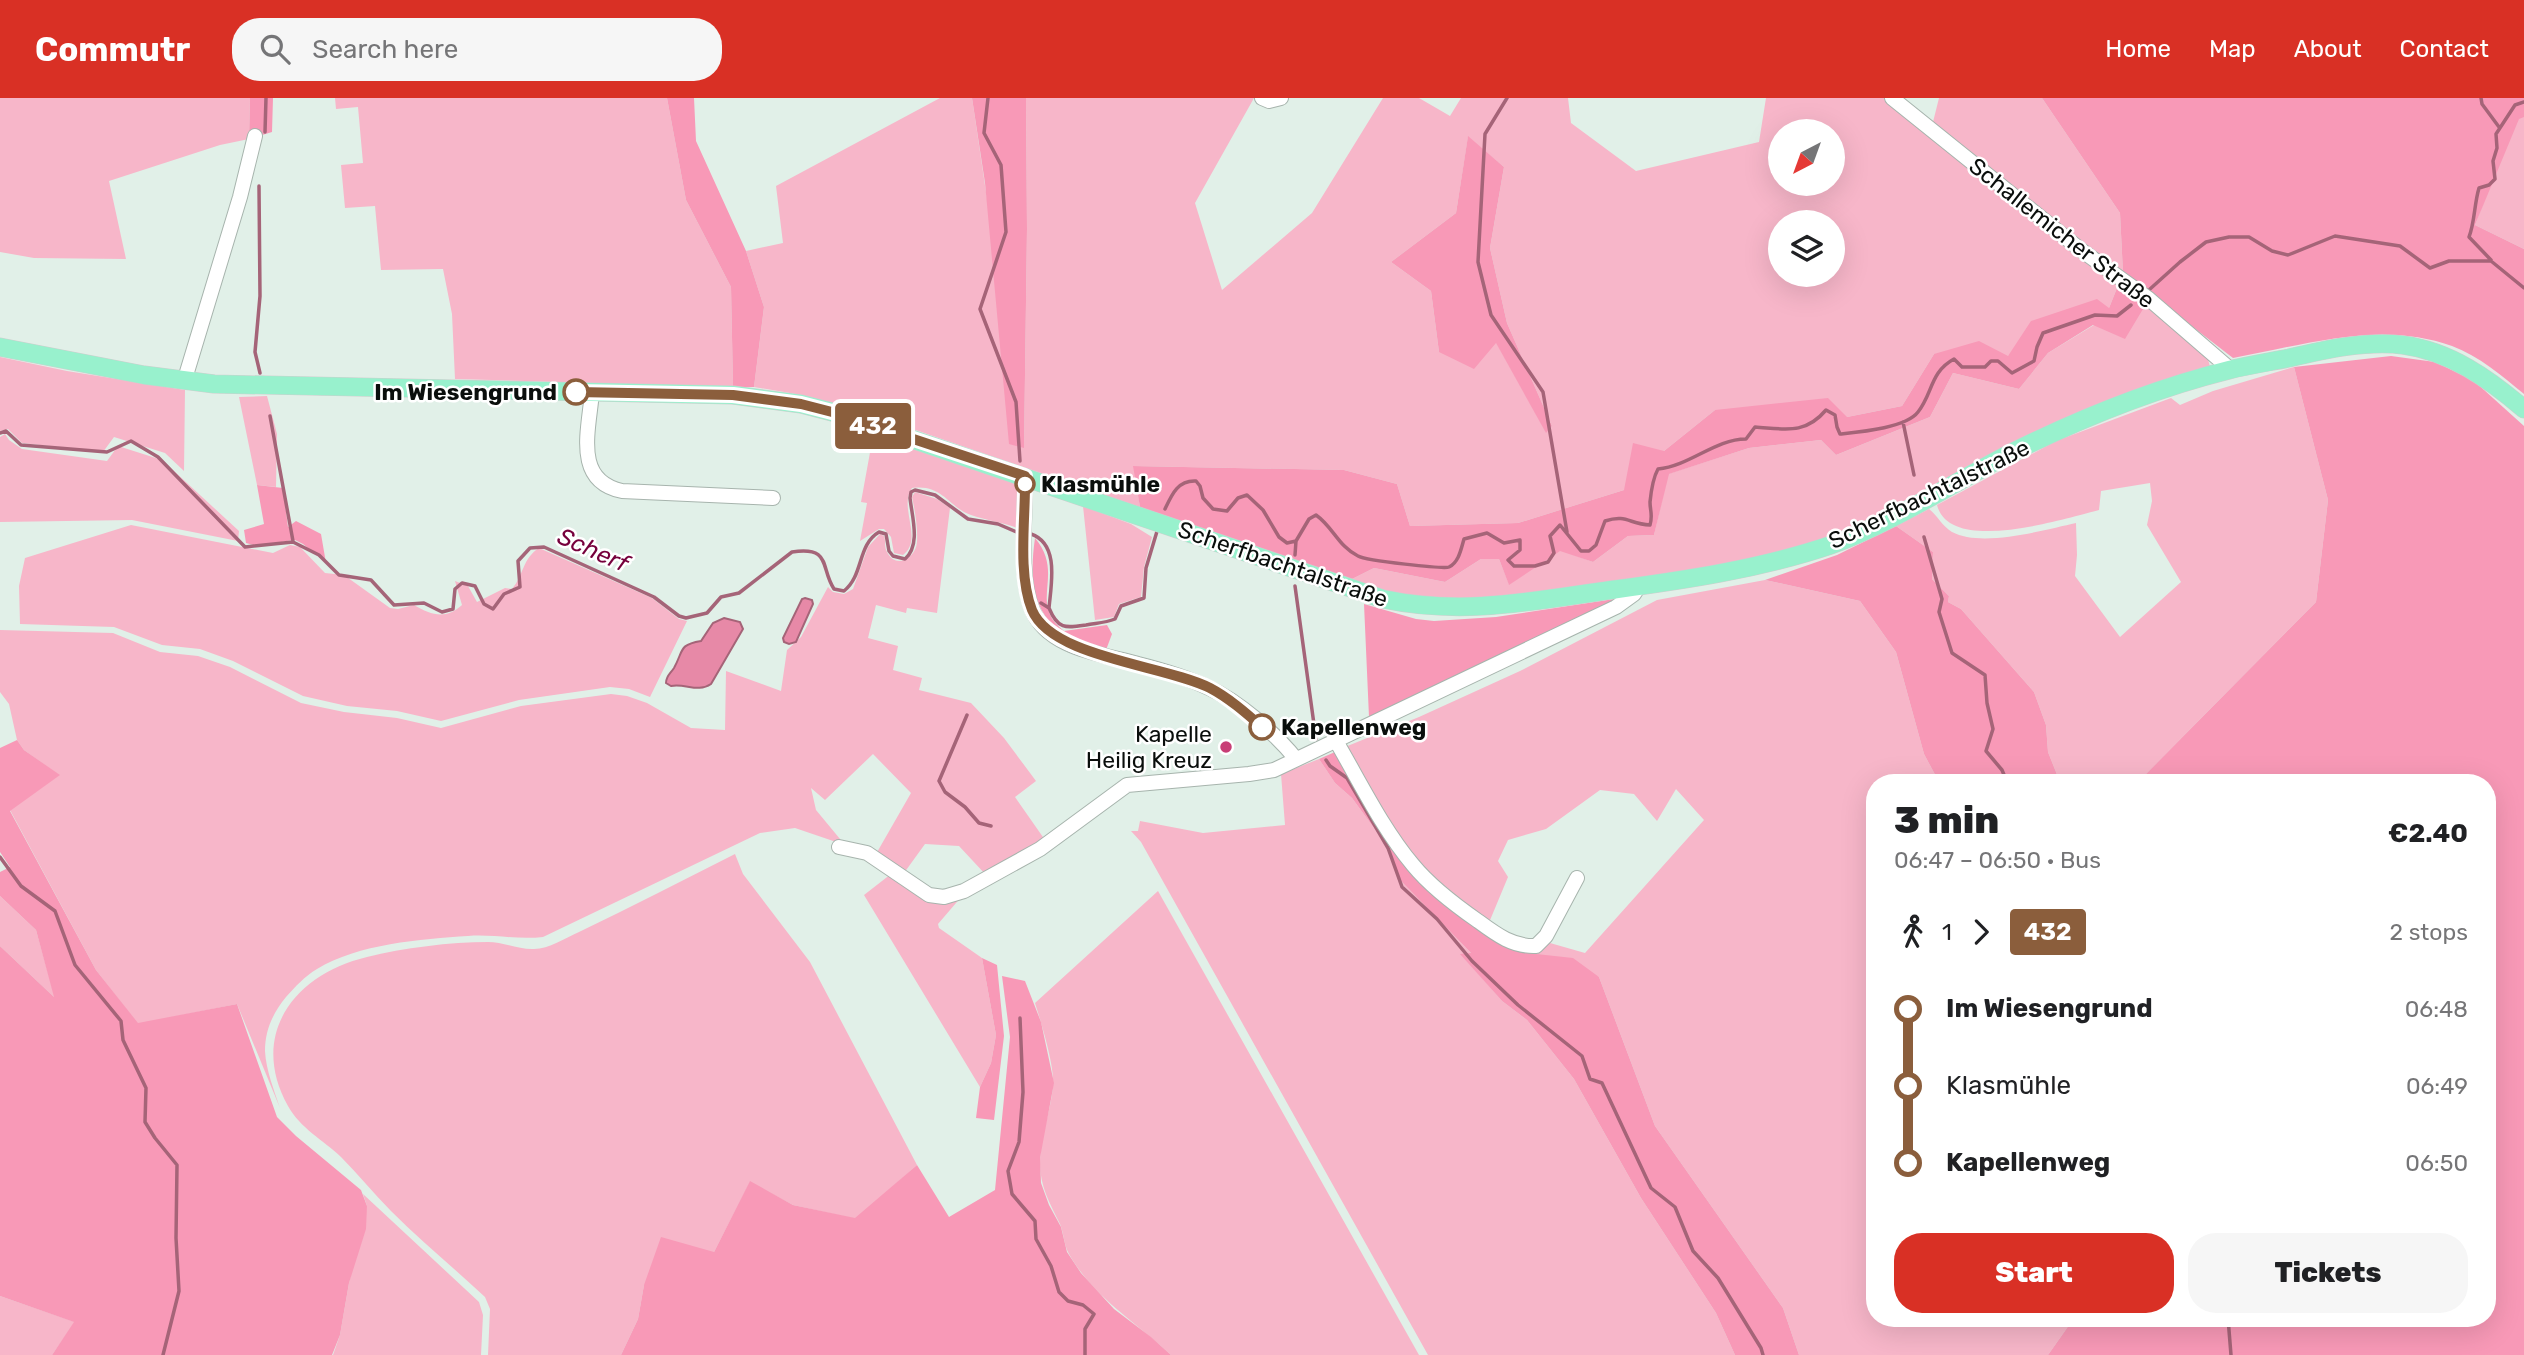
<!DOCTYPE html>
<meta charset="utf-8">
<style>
:root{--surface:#fff;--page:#f6f6f6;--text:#202124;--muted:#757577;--accent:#d93025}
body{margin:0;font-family:Rubik,sans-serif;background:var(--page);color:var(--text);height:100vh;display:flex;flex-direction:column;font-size:26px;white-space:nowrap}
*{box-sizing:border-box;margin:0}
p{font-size:23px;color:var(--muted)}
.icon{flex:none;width:38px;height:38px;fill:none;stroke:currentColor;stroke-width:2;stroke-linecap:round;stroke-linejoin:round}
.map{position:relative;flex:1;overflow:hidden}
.drawer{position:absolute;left:1866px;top:676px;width:630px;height:553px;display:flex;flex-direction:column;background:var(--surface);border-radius:28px;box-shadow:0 7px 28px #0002}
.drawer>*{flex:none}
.badge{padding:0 14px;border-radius:5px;font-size:24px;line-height:46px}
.needle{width:46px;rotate:221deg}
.buttons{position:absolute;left:1768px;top:21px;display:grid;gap:14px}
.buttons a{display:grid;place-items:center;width:77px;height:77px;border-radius:50%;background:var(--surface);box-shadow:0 7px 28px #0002;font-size:35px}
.map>.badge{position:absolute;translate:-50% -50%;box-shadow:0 0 0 4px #fff}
.legs{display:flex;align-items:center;gap:10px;height:77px;padding:0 28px;font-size:23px}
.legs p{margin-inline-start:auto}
.summary{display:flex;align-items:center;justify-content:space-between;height:119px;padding:0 28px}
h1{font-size:38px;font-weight:800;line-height:52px}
.primary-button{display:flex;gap:14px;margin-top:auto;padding:14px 28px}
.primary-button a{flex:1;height:80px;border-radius:28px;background:var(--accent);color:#fff;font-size:28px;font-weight:800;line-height:80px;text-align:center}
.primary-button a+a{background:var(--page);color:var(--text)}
ul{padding:0 28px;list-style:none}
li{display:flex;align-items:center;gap:24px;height:77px;font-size:26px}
li i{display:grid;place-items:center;width:10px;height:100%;margin:0 9px;background:currentColor}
li i::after{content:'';width:18px;height:18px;margin:-9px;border:5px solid;border-radius:50%;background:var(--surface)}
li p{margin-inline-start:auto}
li:first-child i{background:linear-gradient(#0000 50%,currentColor 0)}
li:last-child i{background:linear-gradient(currentColor 50%,#0000 0)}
header{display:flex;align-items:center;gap:42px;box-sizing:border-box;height:98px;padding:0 35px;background:var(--accent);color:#fff}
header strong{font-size:33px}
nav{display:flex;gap:38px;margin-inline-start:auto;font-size:24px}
.search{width:490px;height:63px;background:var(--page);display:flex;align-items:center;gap:18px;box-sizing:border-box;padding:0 24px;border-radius:28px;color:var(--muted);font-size:26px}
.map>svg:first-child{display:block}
.green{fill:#f7b6c9;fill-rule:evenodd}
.forest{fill:#f899b7}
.water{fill:#e789a7;stroke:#a56478;stroke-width:2}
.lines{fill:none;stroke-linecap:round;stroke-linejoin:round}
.stream{stroke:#a56478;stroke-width:3.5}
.minor-casing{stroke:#a7b4ad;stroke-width:16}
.major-casing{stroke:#cecfce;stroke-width:19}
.minor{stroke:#fff;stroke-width:14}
.major{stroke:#98f1cd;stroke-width:18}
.line-1-casing{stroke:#fff;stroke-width:16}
.line-1{stroke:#8b5e3c;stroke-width:10}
.stop-1-dot{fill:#fff;stroke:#8b5e3c;stroke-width:3.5}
.poi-dot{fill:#c83e76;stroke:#fff;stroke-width:2.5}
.labels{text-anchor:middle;stroke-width:5;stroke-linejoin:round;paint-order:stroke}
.street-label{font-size:23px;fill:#0a0e0c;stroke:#fff}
.stop-label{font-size:23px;font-weight:bold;fill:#0a0e0c;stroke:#fff;text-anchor:start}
.poi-label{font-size:23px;fill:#0a0e0c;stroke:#fff;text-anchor:end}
.water-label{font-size:24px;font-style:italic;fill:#76003c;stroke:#fff}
</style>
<header>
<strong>Commutr</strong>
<div class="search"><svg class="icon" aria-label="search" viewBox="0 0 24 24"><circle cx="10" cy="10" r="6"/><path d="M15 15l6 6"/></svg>Search here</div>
<nav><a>Home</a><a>Map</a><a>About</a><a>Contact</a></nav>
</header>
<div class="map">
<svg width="2524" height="1257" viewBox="0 0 2524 1257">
<rect width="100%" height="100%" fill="#e1f0e8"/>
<path class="green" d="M 0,0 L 250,0 L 249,41 L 220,47 L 109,83 L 126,161 L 34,160 L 0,154 Z
M 335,0 L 667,0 L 686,102 L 731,189 L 733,289 L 455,281 L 452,216 L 443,171 L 381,172 L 375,108 L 345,110 L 341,67 L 363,65 L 358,9 L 336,11 Z
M 940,0 L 972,0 L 1024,349 L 1027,131 L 1026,0 L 1254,0 L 1195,105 L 1222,192 L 1312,115 L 1383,0 L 1419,0 L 1450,18 L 1461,0 L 1568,0 L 1571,25 L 1636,73 L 1759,44 L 1766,0 L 1892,0 L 1931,32 L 1939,0 L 2042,0 L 2120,115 L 2123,175 L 2109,210 L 2008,258 L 1934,256 L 1902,308 L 1847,319 L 1715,312 L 1664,353 L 1624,392 L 1518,425 L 1410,428 L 1397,386 L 1344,372 L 1134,368 L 1140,409 L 904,328 L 802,297 L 754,289 L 764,209 L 746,153 L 783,145 L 776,88 ZM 1780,33 L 1832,33 L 1832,86 L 1780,86 ZM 1468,39 L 1504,69 L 1490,150 L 1507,225 L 1552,328 L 1546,334 L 1496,244 L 1439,254 L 1431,193 L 1391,164 L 1456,115 ZM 1780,124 L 1832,124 L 1832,177 L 1780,177 Z
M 2524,0 L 2524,151 L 2475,127 Z
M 2146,206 L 2208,261 L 2210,269 L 2003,350 L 1859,427 L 1806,447 L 1743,463 L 1635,482 L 1517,498 L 1435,504 L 1346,484 L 1374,470 L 1445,484 L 1481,461 L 1499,461 L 1509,486 L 1560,452 L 1593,464 L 1628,438 L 1654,437 L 1668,376 L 1749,350 L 1821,342 L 1836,357 L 1930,319 L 1953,275 L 2019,291 L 2048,255 L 2094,227 Z
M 0,259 L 67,273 L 185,292 L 184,373 L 165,355 L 114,339 L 103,354 L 22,345 L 8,331 L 0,333 Z
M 2294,269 L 2328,402 L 2316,504 L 2138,684 L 2060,684 L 2048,654 L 2046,627 L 2034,594 L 1961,511 L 1948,504 L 1949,498 L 1932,481 L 1933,454 L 1896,428 L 1929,411 C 1938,418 1942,428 1952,434 C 1982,450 2044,432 2076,425 L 2077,457 L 2075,478 L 2120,539 L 2181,484 L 2147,427 L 2152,403 L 2150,385 L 2101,393 L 2099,412 C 2066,420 1950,458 1937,407 L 2056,343 L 2171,300 L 2180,307 L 2213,293 Z
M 267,298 L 277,336 L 276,389 L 257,387 L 239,299 Z
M 5,336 L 9,342 L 22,351 L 107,363 L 118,348 L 162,362 L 239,433 L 238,443 L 132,422 L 0,424 L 0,339 Z
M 873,338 L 1012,383 L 1018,391 L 1020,431 C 1002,424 988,423 971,417 C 948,409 943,386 912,390 C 898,409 924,441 903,457 L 894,455 L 891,439 L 884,431 L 879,431 L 860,443 L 867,405 L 861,404 Z
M 915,394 L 937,401 L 950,410 L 937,515 L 907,510 L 906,515 L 876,507 L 868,540 L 898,548 L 893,572 L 922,580 L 919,592 L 971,605 L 1004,640 L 1036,683 L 1015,699 L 1045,742 L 986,777 L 959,748 L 925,746 L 904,775 L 876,756 L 911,695 L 873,656 L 825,702 L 811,690 L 816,712 L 845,747 L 795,730 L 760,735 L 543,839 C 518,842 493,836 468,838 C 421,841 358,846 317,871 C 305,878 295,889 286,899 C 273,915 265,932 265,953 C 266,972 274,992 280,1010 L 237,906 L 138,926 L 96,872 L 10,712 L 59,677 L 24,652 L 17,642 L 9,606 L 0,594 L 0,532 L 113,535 L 160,554 L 198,558 L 230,569 L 301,605 L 344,614 L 397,620 L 441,630 L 521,608 L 611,596 L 627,598 L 647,605 L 691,630 L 725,632 L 726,573 L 781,593 L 787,552 L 801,539 L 828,489 L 833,494 L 844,496 L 853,491 L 868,449 L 880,436 L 884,438 C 886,443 884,449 887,454 C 896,472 916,460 917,444 C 918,430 915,413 912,399 Z
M 1083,408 L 1131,426 L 1152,439 L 1144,469 L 1141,499 L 1119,506 L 1114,519 L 1095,522 Z
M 131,427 L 273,455 L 290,447 L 300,449 L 325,475 L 344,477 L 390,510 L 398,511 L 414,507 C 431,517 446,522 462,507 L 455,483 L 468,488 L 477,504 L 505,490 L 512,491 C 524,477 522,461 539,450 L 652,500 L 679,521 L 687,523 L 650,599 L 629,591 L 610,589 L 519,602 L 441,623 L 397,613 L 347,608 L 303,598 L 233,563 L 200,551 L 162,547 L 114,529 L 20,526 L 19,488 L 25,460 Z
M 1765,482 L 1860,503 L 1896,554 L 1924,656 L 1939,684 L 1874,684 L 1874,1220 L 2074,1220 L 2048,1257 L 1799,1257 L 1783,1210 L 1655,1028 L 1599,879 L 1527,855 L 1526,851 L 1543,843 L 1585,855 L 1704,722 L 1676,691 L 1657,723 L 1634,696 L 1600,692 L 1546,731 L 1508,742 L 1498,763 L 1508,779 L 1488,827 L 1449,797 L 1401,744 L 1345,649 L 1419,619 L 1520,573 L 1657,502 Z
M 1319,661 L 1335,685 L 1352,700 L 1390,752 L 1400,782 L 1472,856 L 1461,856 L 1502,903 L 1527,922 L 1574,981 L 1641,1100 L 1716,1215 L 1735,1257 L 1428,1257 L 1141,744 L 1131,733 L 1138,733 L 1140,723 L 1203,735 L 1285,727 L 1281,676 Z
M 735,756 L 743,776 L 810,864 L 917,1067 L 856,1121 L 793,1107 L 750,1084 L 714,1154 L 644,1187 L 638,1221 L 621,1257 L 488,1257 L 490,1211 L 485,1199 C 454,1170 421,1143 391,1113 C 374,1096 358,1076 341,1059 C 323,1042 300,1030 288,1008 C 248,936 295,876 367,859 C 403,850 450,844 488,844 C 503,844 521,852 534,851 C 549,851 565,840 579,834 C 631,809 683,782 735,756 Z
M 891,776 L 922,799 L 962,798 L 938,826 L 939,830 L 982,860 L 996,937 L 991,965 L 980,989 L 864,797 Z
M 1158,793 L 1419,1257 L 1171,1257 C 1136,1224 1094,1200 1069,1156 C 1064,1147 1064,1136 1060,1126 C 1049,1104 1039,1086 1040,1061 C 1041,1036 1051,1012 1053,988 C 1055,969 1041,924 1035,905 Z
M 0,798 L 36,832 L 55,900 L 0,848 Z
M 363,1096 L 479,1204 L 483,1217 L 481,1257 L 333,1257 L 340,1237 L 349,1185 L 367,1108 Z
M 0,1198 L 75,1224 L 52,1257 L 0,1257 Z"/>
<path class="forest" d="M 250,0 L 273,0 L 272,34 L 249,41 Z
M 667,0 L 694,0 L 696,43 L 746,153 L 764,209 L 754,289 L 733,289 L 731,189 L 686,102 Z
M 972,0 L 1026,0 L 1027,131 L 1024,350 L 1009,346 L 985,85 Z
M 2042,0 L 2524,0 L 2524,19 L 2519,21 L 2475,127 L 2524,151 L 2524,296 C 2502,278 2479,258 2452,248 C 2381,222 2304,247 2233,260 L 2123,175 L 2120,115 Z
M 1468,38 L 1504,69 L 1490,150 L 1507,225 L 1552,328 L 1546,335 L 1496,245 L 1474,271 L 1439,254 L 1431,193 L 1391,164 L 1456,115 Z
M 2119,185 L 2146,206 L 2125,241 L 2093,227 L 2048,255 L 2019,291 L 1953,275 L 1930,319 L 1836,357 L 1821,342 L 1749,350 L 1669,376 L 1654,437 L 1628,438 L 1593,464 L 1560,453 L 1509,487 L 1499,461 L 1481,461 L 1445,484 L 1374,470 L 1346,484 L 1140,409 L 1133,368 L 1344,372 L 1397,386 L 1410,428 L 1518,425 L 1624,392 L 1633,345 L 1664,353 L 1715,312 L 1828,300 L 1847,319 L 1902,308 L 1934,256 L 1979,243 L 2008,258 L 2031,223 L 2097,201 L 2109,210 Z
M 2391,258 L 2435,264 L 2473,282 L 2524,328 L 2524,1257 L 2048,1257 L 2074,1220 L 2487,1220 L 2487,684 L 2138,684 L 2316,504 L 2328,402 L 2294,269 Z
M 257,387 L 283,390 L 288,429 L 296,423 L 321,436 L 326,465 L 303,446 L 295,442 C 273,443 271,453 246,445 L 244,432 L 264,426 Z
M 1896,428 L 1933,454 L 1932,481 L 1949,498 L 1948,504 L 1961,511 L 2034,594 L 2046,627 L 2048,654 L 2060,684 L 1939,684 L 1924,656 L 1896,554 L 1860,503 L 1765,482 L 1837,457 Z
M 1035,440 C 1066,477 1027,505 1064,533 L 1107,527 L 1112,536 L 1106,552 C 1041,537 1026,503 1035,440 Z
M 1614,501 L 1611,506 L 1369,619 L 1364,506 L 1416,521 L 1434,523 L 1496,519 Z
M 17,642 L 24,652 L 60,677 L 10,713 L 96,872 L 138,925 L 237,906 L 277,1019 L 296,1038 L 361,1092 L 367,1108 L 366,1131 L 349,1185 L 340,1237 L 332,1257 L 52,1257 L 74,1224 L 0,1198 L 0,848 L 54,899 L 36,832 L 0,798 L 0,774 L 10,769 L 0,754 L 0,650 Z
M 1335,654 L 1394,748 L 1520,852 L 1527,855 L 1573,860 L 1599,879 L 1655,1028 L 1783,1210 L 1799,1257 L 1735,1257 L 1716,1215 L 1641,1100 L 1574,981 L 1527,922 L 1502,903 L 1460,856 L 1471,855 L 1400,782 L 1390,752 L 1352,700 L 1335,685 L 1319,661 Z
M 982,860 L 997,867 L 1004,938 L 994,1022 L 976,1020 L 980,989 L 991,965 L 996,937 Z
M 1002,878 L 1025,883 L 1041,924 L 1054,985 L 1040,1060 L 1041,1085 L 1049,1107 L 1061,1129 L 1067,1154 L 1081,1175 L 1114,1211 L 1151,1239 L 1171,1257 L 621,1257 L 638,1221 L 644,1187 L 661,1139 L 714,1154 L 750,1083 L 793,1107 L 855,1120 L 917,1067 L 949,1119 L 995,1092 L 1010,939 Z"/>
<path class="water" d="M 805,500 L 812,502 L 813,506 L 796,544 L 789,546 L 784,544 L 783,540 L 802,501 Z
M 724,520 L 740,524 L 743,531 L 711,586 C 698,595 685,585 671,588 L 666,585 C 666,578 670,576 674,570 C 684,552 678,547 701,543 L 713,525 Z"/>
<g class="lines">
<path class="stream" d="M 988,0 L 984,35 L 1001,67 L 1006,134 L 980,211 L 1016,304 L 1020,363
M 1507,0 L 1485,36 L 1478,164 L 1491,217 L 1543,294 L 1567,434
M 2481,0 L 2482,6 L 2499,29
M 265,34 L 266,0
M 259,88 L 260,198 L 255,254 L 260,275
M 2491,162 L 2469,139 C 2475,123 2474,107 2479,90 L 2489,87 L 2495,81 L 2493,63 L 2497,50 L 2496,36 L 2515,7 L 2524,4
M 2150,191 L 2180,164 L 2206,144 L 2229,139 L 2249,139 L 2272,153 L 2288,157 L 2335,138 L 2400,148 L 2430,170 L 2449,163 L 2491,163 L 2524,190
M 270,318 L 293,443
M 1903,324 L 1914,377
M 0,335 L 6,333 L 21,347 L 107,354 L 131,343 L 158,359 L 245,449 L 293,444 L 319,457 L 339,477 L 371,482 L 394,507 L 424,505 L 442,514 L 453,511 L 455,491 L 462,485 L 475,488 L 484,506 L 493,511 L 504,496 L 520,489 L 518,463 L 530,450 L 544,449 L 654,499 L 679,518 L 686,520 L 707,515 L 721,499 L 739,495 L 792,454 C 832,448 820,470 834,491 L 844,493 C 864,477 857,447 879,434 L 886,436 L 889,453 L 893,458 L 905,461 C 921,447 912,419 910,400 L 911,394 L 915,392 L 935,397 L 968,421 L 998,426 L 1019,435
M 1165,411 C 1172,396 1178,382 1196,383 L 1200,388 L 1203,400 L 1213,411 L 1227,413 L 1238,400 L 1247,397 L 1263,412 L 1279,439 L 1287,445 L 1296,443 L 1309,421 L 1316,417 C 1333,429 1339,449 1358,458 C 1367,463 1444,471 1449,469 C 1459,464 1461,451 1464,441 L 1487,435 L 1504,445 L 1520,442 L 1520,452 L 1508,462 L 1514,468 L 1535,468 L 1548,464 L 1554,455 L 1550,438 L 1560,427 L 1581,453 L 1589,453 L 1596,447 L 1605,423 C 1627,416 1629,426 1650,427 C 1653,417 1650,413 1650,404 C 1651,394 1653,380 1658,371 C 1690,368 1715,341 1746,341 L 1755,329 C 1785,331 1805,337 1826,312 L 1835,317 L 1837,329 L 1840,336 C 1859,334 1906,330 1918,314 C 1933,295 1930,274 1954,261 L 1962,269 L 1985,269 L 1991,263 L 1998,263 L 2012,275 L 2034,263 L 2037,249 L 2043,235 L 2095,217 L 2117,218 L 2131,207
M 1031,436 C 1060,446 1051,487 1049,510 C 1058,532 1066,530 1086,527 C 1096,525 1105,525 1115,521 L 1121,508 L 1144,500 L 1146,470 L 1158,430
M 1924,439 L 1942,501 L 1939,514 L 1952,555 L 1985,577 L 1987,605 L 1993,631 L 1986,653 L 2002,672 L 2007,684
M 1295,457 L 1296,443
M 1295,488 L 1316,641
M 1041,505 L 1049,510
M 967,617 L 939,683 L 945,694 L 965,709 L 979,725 L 991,728
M 1326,662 L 1330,668 L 1347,680 L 1388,750 L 1402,789 L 1437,821 L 1472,863 L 1518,907 L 1582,958 L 1590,981 L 1602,985 L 1651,1090 L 1675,1109 L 1693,1153 L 1718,1180 L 1761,1250 L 1763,1257
M 0,759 L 21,788 L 55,813 L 75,867 L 121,923 L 123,942 L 146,990 L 145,1024 L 155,1040 L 177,1067 L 176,1140 L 179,1193 L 163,1257
M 1020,920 L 1023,994 L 1019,1044 L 1008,1073 L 1012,1096 L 1035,1123 L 1036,1141 L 1051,1168 L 1059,1194 L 1068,1203 L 1083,1207 L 1094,1216 L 1085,1231 L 1085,1257
M 2228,1220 L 2231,1257"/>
<g class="minor-casing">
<path id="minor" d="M 1262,0 L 1269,3 L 1281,0
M 1892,0 L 2081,152 L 2149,201 L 2230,271
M 186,283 L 187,274 L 240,99 L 255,38
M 592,294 C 589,332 573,383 622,393 L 773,400
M 1025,378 C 1026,419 1018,473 1032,511 C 1047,551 1103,556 1138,566 C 1162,572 1186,579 1209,590 C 1238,603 1276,636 1296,661
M 1336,643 C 1360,684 1382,730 1413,767 C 1431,789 1455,807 1478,823 C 1497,837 1513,849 1536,848 L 1546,838 L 1577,780
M 839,749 L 867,755 L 929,797 L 944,799 L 964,793 L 1040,751 L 1127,687 L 1249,676 L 1274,672 L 1616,509 L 1634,496 L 1639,488"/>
</g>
<g class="major-casing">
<path id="major" d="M 0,249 L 144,277 L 214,286 L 733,297 L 801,306 L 832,314 L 1383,501 C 1463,518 1532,503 1611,492 C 1685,482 1760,471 1831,447 C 1890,426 1953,385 2009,356 C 2079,321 2153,291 2229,272 C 2249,267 2269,264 2289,260 C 2323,252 2367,242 2403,247 C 2450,253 2489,281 2524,311"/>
</g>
<use href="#minor" class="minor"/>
<use href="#major" class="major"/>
</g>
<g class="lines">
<g class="line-1-casing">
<path id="line-1" d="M 576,294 L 733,297 L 801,306 L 832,314 L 1025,378 C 1026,418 1017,474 1032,512 C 1052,560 1165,567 1210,590 C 1229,600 1246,615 1262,629"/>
</g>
<use href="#line-1" class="line-1"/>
</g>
<g class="stop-1-dot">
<circle cx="576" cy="294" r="12"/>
<circle cx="1025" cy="386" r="9"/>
<circle cx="1262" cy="629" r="12"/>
</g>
<circle class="poi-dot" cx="1226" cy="649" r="7"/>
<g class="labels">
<g class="street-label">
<text transform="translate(2062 135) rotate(38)" y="8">Schallemicher Straße</text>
<text transform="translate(1929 396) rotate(-26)" y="8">Scherfbachtalstraße</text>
<text transform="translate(1283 466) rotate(19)" y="8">Scherfbachtalstraße</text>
</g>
<g class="stop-label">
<text x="557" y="302" text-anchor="end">Im Wiesengrund</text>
<text x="1041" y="394">Klasmühle</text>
<text x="1281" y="637">Kapellenweg</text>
</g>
<g class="poi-label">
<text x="1212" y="644">Kapelle<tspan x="1212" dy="26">Heilig Kreuz</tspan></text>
</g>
<g class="water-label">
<text transform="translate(593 452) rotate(24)" y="8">Scherf</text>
</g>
</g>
</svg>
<div class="buttons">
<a><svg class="needle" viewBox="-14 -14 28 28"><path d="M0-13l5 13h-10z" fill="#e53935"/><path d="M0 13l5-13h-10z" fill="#757577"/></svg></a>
<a><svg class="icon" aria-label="layers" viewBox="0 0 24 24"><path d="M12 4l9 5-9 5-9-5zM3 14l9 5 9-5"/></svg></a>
</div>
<b class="badge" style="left:873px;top:328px;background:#8b5e3c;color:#fff">432</b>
<section class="drawer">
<div class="summary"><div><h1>3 min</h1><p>06:47 – 06:50 · Bus</p></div><b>€2.40</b></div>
<div class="legs"><svg class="icon" aria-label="walk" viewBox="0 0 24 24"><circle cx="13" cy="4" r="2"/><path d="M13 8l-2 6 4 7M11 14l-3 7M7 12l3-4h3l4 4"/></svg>1<svg class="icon" aria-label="forward" viewBox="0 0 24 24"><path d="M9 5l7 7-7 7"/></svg><b class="badge" style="background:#8b5e3c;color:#fff">432</b><p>2 stops</p></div>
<ul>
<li><i style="color:#8b5e3c"></i><b>Im Wiesengrund</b><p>06:48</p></li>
<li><i style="color:#8b5e3c"></i><span>Klasmühle</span><p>06:49</p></li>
<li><i style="color:#8b5e3c"></i><b>Kapellenweg</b><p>06:50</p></li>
</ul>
<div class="primary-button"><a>Start</a><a>Tickets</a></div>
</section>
</div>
